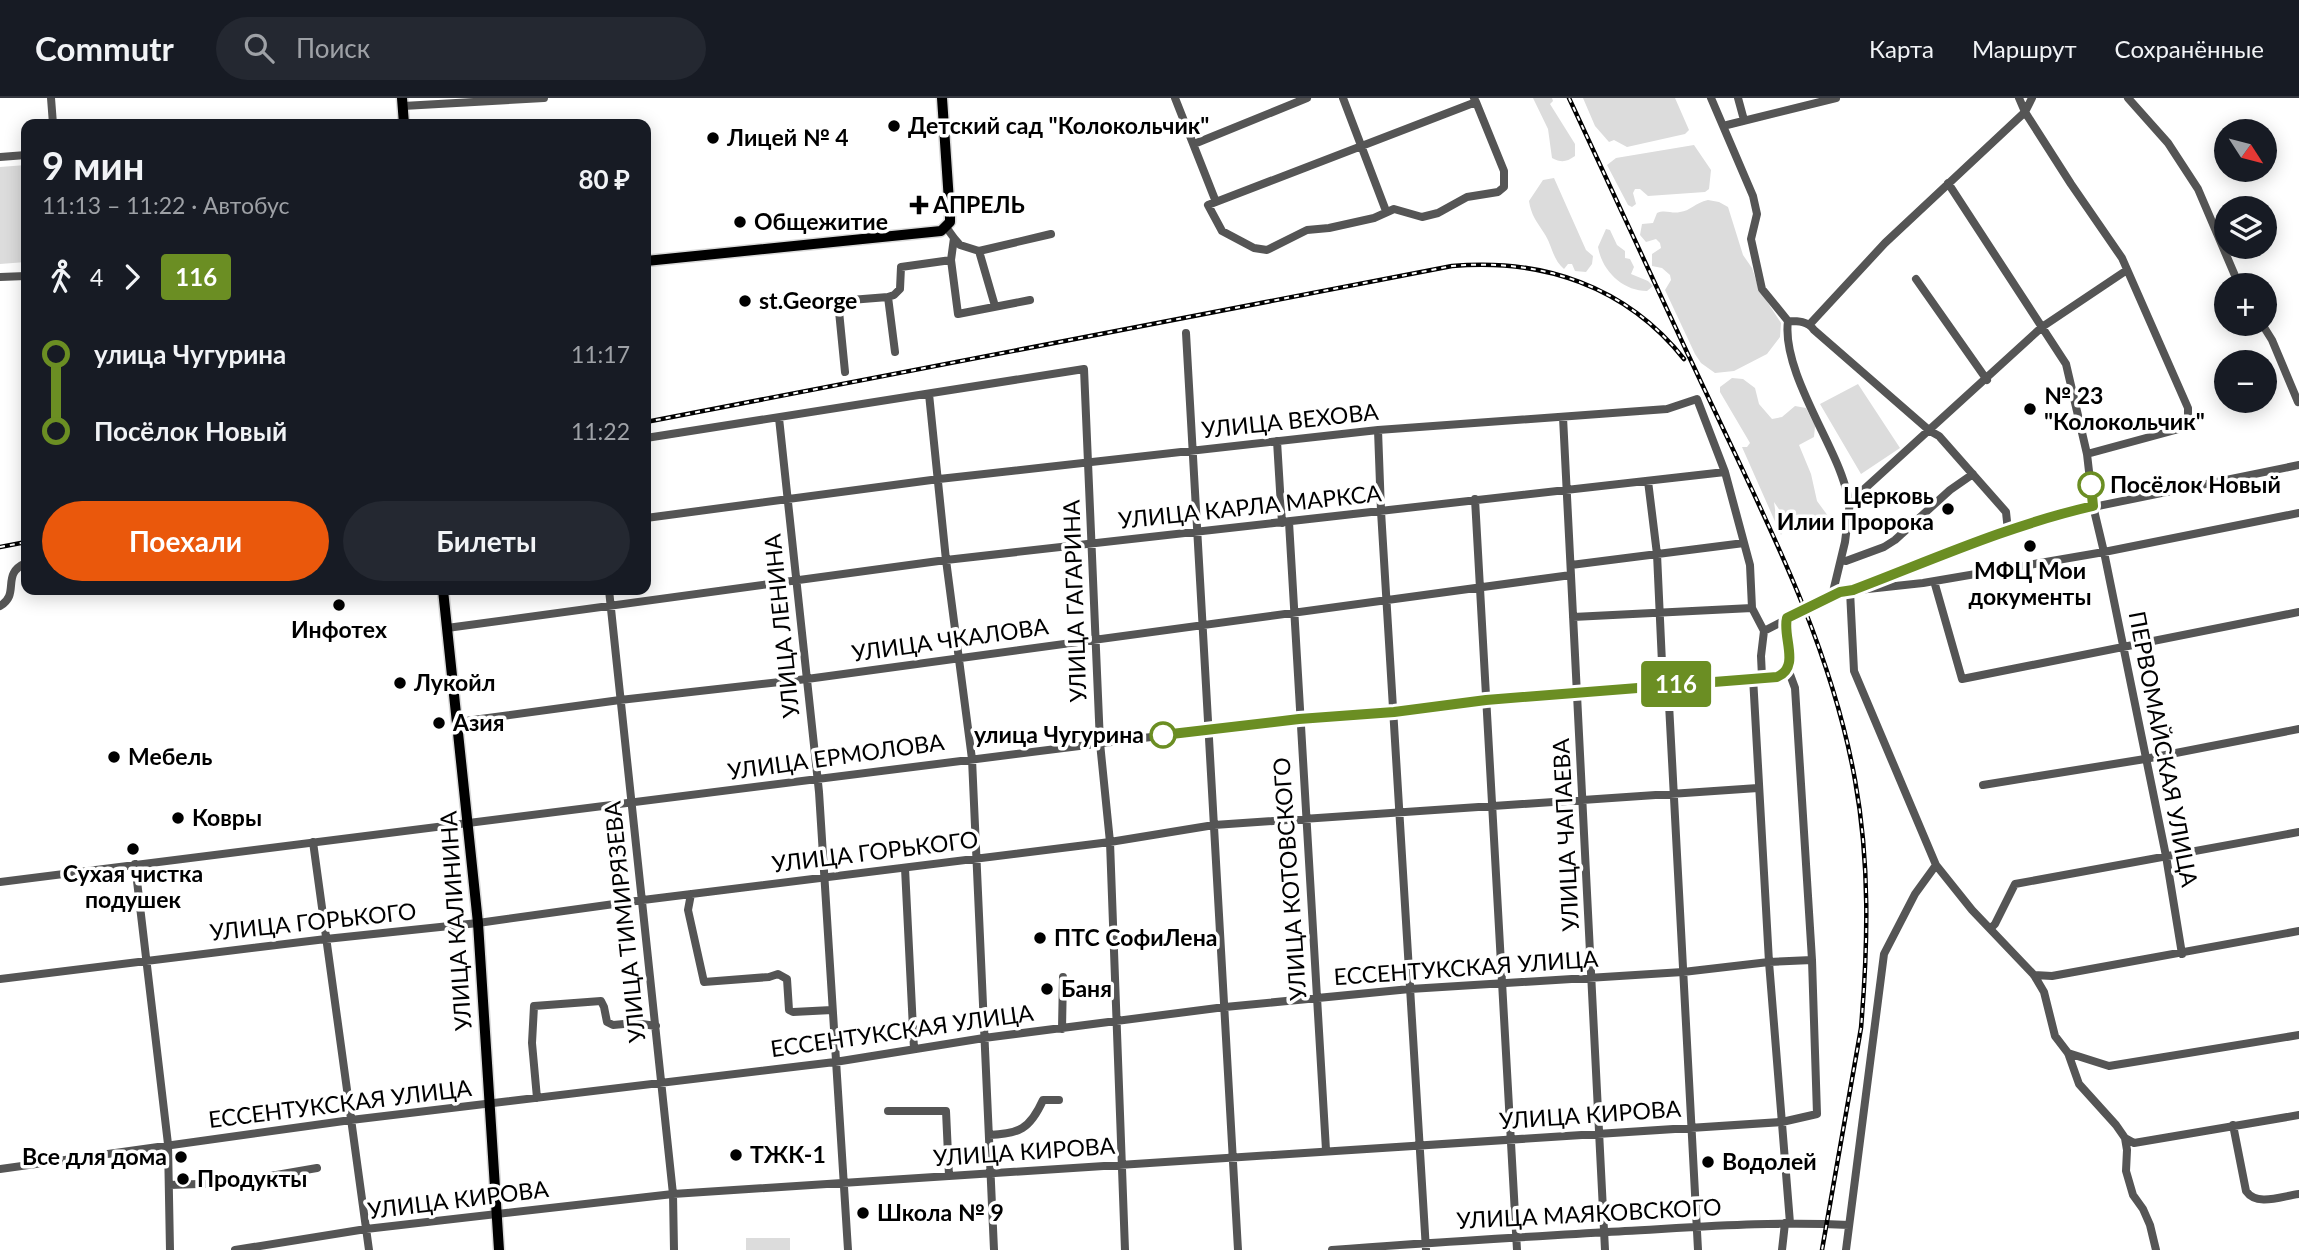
<!DOCTYPE html>
<html lang="ru">
<meta charset="utf-8">
<style>
:root{--surface:#171b24;--page:#242831;--text:#f1f3f6;--muted:#9ea1a6;--line:#363941;--accent:#ea580c}
body{margin:0;font-family:Lato,sans-serif;background:var(--page);color:var(--text);height:100vh;display:flex;flex-direction:column;font-size:26px;white-space:nowrap}
*{box-sizing:border-box;margin:0}
p{font-size:23px;color:var(--muted)}
.icon{flex:none;width:38px;height:38px;fill:none;stroke:currentColor;stroke-width:2;stroke-linecap:round;stroke-linejoin:round}
.map{position:relative;flex:1;overflow:hidden}
.panel{position:absolute;left:21px;top:21px;width:630px;height:476px;display:flex;flex-direction:column;background:var(--surface);border-radius:14px;box-shadow:0 4px 18px #0003}
.panel>*{flex:none}
.badge{padding:0 14px;border-radius:5px;font-size:24px;line-height:46px}
.needle{width:46px;rotate:126deg}
.tools{position:absolute;left:2214px;top:21px;display:grid;gap:14px}
.tools a{display:grid;place-items:center;width:63px;height:63px;border-radius:50%;background:var(--surface);box-shadow:0 4px 18px #0003;font-size:35px}
.map>.badge{position:absolute;translate:-50% -50%;box-shadow:0 0 0 4px #fff}
.legs{display:flex;align-items:center;gap:10px;height:77px;padding:0 21px;font-size:23px}
.legs p{margin-inline-start:auto}
.overview{display:flex;align-items:center;justify-content:space-between;height:119px;padding:0 21px}
h1{font-size:38px;font-weight:700;line-height:52px}
.primary-button{display:flex;gap:14px;margin-top:auto;padding:14px 21px}
.primary-button a{flex:1;height:80px;border-radius:42px;background:var(--accent);color:#fff;font-size:28px;font-weight:700;line-height:80px;text-align:center}
.primary-button a+a{background:var(--page);color:var(--text)}
ul{padding:0 21px;list-style:none}
li{display:flex;align-items:center;gap:24px;height:77px;font-size:26px}
li i{display:grid;place-items:center;width:10px;height:100%;margin:0 9px;background:currentColor}
li i::after{content:'';width:18px;height:18px;margin:-9px;border:5px solid;border-radius:50%;background:var(--surface)}
li p{margin-inline-start:auto}
li:first-child i{background:linear-gradient(#0000 50%,currentColor 0)}
li:last-child i{background:linear-gradient(currentColor 50%,#0000 0)}
header{display:flex;align-items:center;gap:42px;box-sizing:border-box;height:98px;padding:0 35px;background:var(--surface);border-bottom:2px solid var(--line)}
header strong{font-size:33px}
nav{display:flex;gap:38px;margin-inline-start:auto;font-size:24px}
.search{width:490px;height:63px;background:var(--page);display:flex;align-items:center;gap:18px;box-sizing:border-box;padding:0 24px;border-radius:38px;color:var(--muted);font-size:26px}
.map>svg:first-child{display:block}
.green{fill:#dcdcdc}
.lines{fill:none;stroke-linecap:round;stroke-linejoin:round}
.major-casing{stroke:#dbdbdb;stroke-width:13}
.minor{stroke:#555;stroke-width:8}
.major{stroke:#000;stroke-width:10}
.rail-casing{stroke:#000;stroke-width:4.5}
.rail{stroke:#fff;stroke-width:2;stroke-dasharray:5;stroke-linecap:butt}
.line-1-casing{stroke:#fff;stroke-width:16}
.line-1{stroke:#6b8e23;stroke-width:10}
.poi-dot{fill:#000;stroke:#fff;stroke-width:2.5}
.stop-1-dot{fill:#fff;stroke:#6b8e23;stroke-width:3.5}
.labels{text-anchor:middle;stroke-width:7;stroke-linejoin:round;paint-order:stroke}
.poi-label{font-size:23px;font-weight:bold;fill:#000;stroke:#fff;text-anchor:start}
.street-label{font-size:23px;fill:#000;stroke:#fff}
.stop-label{font-size:23px;font-weight:bold;fill:#000;stroke:#fff;text-anchor:start}
</style>
<header>
<strong>Commutr</strong>
<div class="search"><svg class="icon" aria-label="search" viewBox="0 0 24 24"><circle cx="10" cy="10" r="6"/><path d="M15 15l6 6"/></svg>Поиск</div>
<nav><a>Карта</a><a>Маршрут</a><a>Сохранённые</a></nav>
</header>
<div class="map">
<svg width="2299" height="1152" viewBox="0 0 2299 1152">
<rect width="100%" height="100%" fill="#fff"/>
<path class="green" d="M 1533,0 L 1552,0 L 1553,3 L 1550,6 L 1575,46 L 1575,58 C 1566,64 1562,65 1552,60 L 1548,31 Z
M 1583,0 L 1675,0 L 1689,32 L 1685,36 L 1627,49 L 1614,42 L 1609,44 L 1595,28 Z
M 1694,47 L 1711,72 L 1709,91 L 1705,94 L 1648,98 L 1640,91 L 1635,91 L 1633,95 L 1636,106 L 1632,109 L 1628,107 L 1607,67 L 1616,60 Z
M 26,67 L 26,164 L 0,166 L 0,69 Z
M 1554,80 L 1586,152 L 1593,158 L 1592,166 L 1586,174 L 1575,173 L 1572,166 L 1568,166 L 1564,171 C 1552,161 1552,146 1544,135 C 1537,124 1531,117 1529,103 L 1543,82 Z
M 1708,102 L 1719,104 L 1728,109 L 1743,157 L 1752,170 L 1759,191 L 1781,225 L 1780,239 L 1767,256 L 1734,273 L 1715,275 L 1701,265 L 1695,256 L 1665,192 L 1671,182 L 1670,177 L 1662,170 L 1652,168 L 1652,156 L 1661,150 L 1660,145 L 1656,141 L 1646,144 L 1640,137 L 1642,126 L 1653,125 L 1657,115 C 1665,111 1672,116 1680,114 C 1690,113 1695,105 1708,102 Z
M 1606,131 L 1610,132 L 1617,147 L 1625,153 L 1625,160 L 1630,161 L 1634,169 L 1631,176 L 1648,183 L 1653,188 L 1647,193 C 1623,193 1602,173 1598,149 Z
M 1732,280 L 1743,281 L 1755,290 L 1759,306 L 1772,321 L 1782,319 L 1795,308 L 1806,310 L 1815,328 L 1814,339 L 1799,347 L 1811,376 L 1817,403 L 1828,418 L 1829,423 L 1820,430 L 1789,426 L 1774,404 L 1776,418 L 1784,432 L 1781,437 L 1742,349 L 1747,349 L 1750,345 L 1720,294 L 1720,289 Z
M 1858,286 L 1900,350 L 1861,376 L 1820,306 Z
M 746,1140 L 790,1140 L 790,1152 L 746,1152 Z"/>
<g class="lines">
<g class="major-casing">
<path id="major" d="M 402,0 L 404,26
M 646,163 L 941,133 L 950,124 L 950,118 L 942,0
M 443,492 L 478,825 L 499,1152"/>
</g>
<path class="minor" d="M 51,0 L 53,26
M 1175,0 L 1216,104
M 1343,0 L 1386,113
M 1474,0 L 1476,4 L 1504,73 L 1504,89 L 1498,94 L 1467,99 L 1438,115 L 1422,119 L 1394,111 L 1374,120 L 1329,130 L 1307,132 L 1267,152 L 1254,150 L 1222,133 L 1208,107 L 1476,4
M 1711,0 L 1753,98 L 1757,116 L 1751,141 L 1762,191 L 1788,223 C 1782,267 1824,331 1840,373 C 1844,383 1847,394 1850,404
M 1738,0 L 1744,22
M 2019,0 L 2025,14 L 2071,86 L 2122,160 L 2188,310 L 2188,324 L 2179,331 L 2087,356
M 2128,0 L 2168,45 L 2198,91 L 2239,187
M 403,8 L 544,0
M 1723,28 L 1836,0
M 1194,46 L 1307,0
M 0,59 L 26,57
M 1948,85 L 2066,266 L 2087,356 L 2093,408 L 2104,454 L 2166,758 L 2182,856
M 946,129 L 954,140 L 951,162 L 958,216 L 1030,202
M 954,140 L 960,147 L 979,153 L 1051,136
M 979,153 L 995,208
M 0,179 L 26,178
M 1916,181 L 1987,282
M 1788,223 C 1798,223 1808,223 1814,232 L 1930,333 L 1939,338 L 2006,414 L 2008,433
M 1810,226 L 1885,145 L 2025,14 L 2032,0
M 2262,226 L 2272,242 L 2298,304
M 1186,235 L 1238,1152
M 895,254 L 888,199 L 894,197 L 900,191 L 901,169 L 951,162
M 845,274 L 838,203 L 888,199
M 929,296 L 946,462 L 972,661 L 994,1152
M 1563,319 L 1605,1152
M 779,320 L 819,694 L 848,1152
M 1378,332 L 1381,413 L 1426,1152
M 646,340 L 1084,271 L 1100,645 L 1110,744 L 1125,1152
M 1277,343 L 1282,425
M 1648,383 L 1657,456 L 1663,587
M 1475,401 L 1517,1152
M 646,420 L 939,381 L 1378,332 L 1667,311 L 1697,301 L 1725,374 L 1750,467 L 1752,510 L 1764,533
M 1289,424 L 1326,1052
M 1841,462 L 1846,463 L 1884,449 L 1895,442 L 1950,392 L 1973,376
M 1571,467 L 1744,445
M 1934,483 L 1962,581 L 2299,514
M 1865,488 L 2054,417 L 2299,367
M 609,492 L 673,1096 L 674,1152
M 1850,493 L 1854,573 L 1936,767 L 1972,812 L 2034,877 L 2044,894 L 2055,938 L 2068,955 L 2079,986 L 2116,1027 L 2125,1040 L 2127,1052 L 2126,1073 L 2133,1097 L 2143,1111 L 2150,1127 L 2156,1152
M 1832,498 L 1845,444 L 1850,404 L 2042,229 L 2127,172
M 0,508 C 21,496 0,476 26,465
M 1573,519 L 1752,510
M 1787,520 C 1783,537 1792,554 1788,571 L 1777,579 L 1762,579 L 1761,558 L 1764,533 L 1840,494 L 1923,485 L 2104,454 L 2299,415
M 447,530 L 946,462 L 1725,374
M 1753,579 L 1769,864 L 1790,1125
M 1668,587 L 1698,1152
M 458,624 L 620,602 L 807,581 L 1571,477
M 1983,687 L 2145,661 L 2299,631
M 313,744 L 369,1152
M 135,766 L 168,1046 L 170,1152
M 905,770 L 914,951
M 0,784 L 1207,632 L 1394,614 L 1486,602 L 1762,579
M 691,796 L 688,812 L 704,884 L 769,879 L 778,876 L 787,881 L 789,912 L 793,914 L 832,912
M 1990,831 L 1995,826 L 2015,786 L 2299,734
M 2034,877 L 2052,878 L 2299,833
M 0,881 L 326,841 L 478,825 L 643,802 L 1110,744 L 1214,727 L 1758,690
M 1062,931 L 1063,879
M 2068,955 L 2109,968 L 2299,937
M 537,1000 L 532,945 L 534,908 L 601,903 L 604,909 L 607,924 L 613,927 L 635,925 L 656,928
M 888,1013 L 946,1013 L 949,1078
M 2233,1027 L 2246,1093 C 2257,1109 2282,1098 2299,1096
M 989,1037 C 1019,1036 1030,1031 1043,1002 L 1059,1002
M 2125,1040 L 2134,1045 L 2299,1017
M 0,1071 L 351,1022 L 835,964 L 984,940 L 1225,909 L 1410,891 L 1683,874 L 1769,864 L 1812,862
M 169,1087 L 229,1085 L 317,1070
M 235,1152 L 366,1131 L 673,1096 L 1782,1024 L 1817,1016 L 1812,862 L 1795,590 L 1788,571
M 1332,1152 C 1430,1144 1527,1139 1625,1133 C 1699,1129 1774,1123 1849,1127
M 1782,1152 L 1785,1125
M 1846,1152 L 1884,856 L 1915,796 L 1936,767"/>
<use href="#major" class="major"/>
<g class="rail-casing">
<path id="rail" d="M 1569,0 C 1619,107 1668,215 1719,322 C 1774,438 1832,554 1855,682 C 1870,765 1868,847 1861,930 L 1822,1152
M 646,324 L 1452,168 C 1542,160 1626,188 1684,261
M 0,449 L 26,444"/>
</g>
<use href="#rail" class="rail"/>
</g>
<g class="lines">
<g class="line-1-casing">
<path id="line-1" d="M 1163,637 L 1299,621 L 1394,614 L 1486,602 L 1777,579 C 1801,569 1782,539 1787,520 L 1840,494 L 1853,492 C 1932,462 2010,427 2093,408 L 2091,387"/>
</g>
<use href="#line-1" class="line-1"/>
</g>
<g class="poi-dot">
<circle cx="894" cy="28" r="7"/>
<circle cx="713" cy="40" r="7"/>
<path d="M915.5 96.5h7v7h7v7h-7v7h-7v-7h-7v-7h7z"/>
<circle cx="740" cy="124" r="7"/>
<circle cx="745" cy="203" r="7"/>
<circle cx="2030" cy="311" r="7"/>
<circle cx="1948" cy="411" r="7"/>
<circle cx="2030" cy="448" r="7"/>
<circle cx="339" cy="507" r="7"/>
<circle cx="400" cy="585" r="7"/>
<circle cx="439" cy="625" r="7"/>
<circle cx="114" cy="659" r="7"/>
<circle cx="178" cy="720" r="7"/>
<circle cx="133" cy="751" r="7"/>
<circle cx="1040" cy="840" r="7"/>
<circle cx="1047" cy="891" r="7"/>
<circle cx="736" cy="1057" r="7"/>
<circle cx="181" cy="1059" r="7"/>
<circle cx="1708" cy="1064" r="7"/>
<circle cx="183" cy="1081" r="7"/>
<circle cx="863" cy="1115" r="7"/>
</g>
<g class="stop-1-dot">
<circle cx="2091" cy="387" r="12"/>
<circle cx="1163" cy="637" r="12"/>
</g>
<g class="labels">
<g class="poi-label">
<text x="908" y="36">Детский сад "Колокольчик"</text>
<text x="727" y="48">Лицей № 4</text>
<text x="933" y="115">АПРЕЛЬ</text>
<text x="754" y="132">Общежитие</text>
<text x="759" y="211">st.George</text>
<text x="2044" y="306">№ 23<tspan x="2044" dy="26">"Колокольчик"</tspan></text>
<text x="1934" y="406" text-anchor="end">Церковь<tspan x="1934" dy="26">Илии Пророка</tspan></text>
<text x="2030" y="481" text-anchor="middle">МФЦ Мои<tspan x="2030" dy="26">документы</tspan></text>
<text x="339" y="540" text-anchor="middle">Инфотех</text>
<text x="414" y="593">Лукойл</text>
<text x="453" y="633">Азия</text>
<text x="128" y="667">Мебель</text>
<text x="192" y="728">Ковры</text>
<text x="133" y="784" text-anchor="middle">Сухая чистка<tspan x="133" dy="26">подушек</tspan></text>
<text x="1054" y="848">ПТС СофиЛена</text>
<text x="1061" y="899">Баня</text>
<text x="750" y="1065">ТЖК-1</text>
<text x="167" y="1067" text-anchor="end">Все для дома</text>
<text x="1722" y="1072">Водолей</text>
<text x="197" y="1089">Продукты</text>
<text x="877" y="1123">Школа № 9</text>
</g>
<g class="street-label">
<text transform="translate(1290 323) rotate(-6)" y="8">УЛИЦА ВЕХОВА</text>
<text transform="translate(1250 409) rotate(-6)" y="8">УЛИЦА КАРЛА МАРКСА</text>
<text transform="translate(1075 503) rotate(-92)" y="8">УЛИЦА ГАГАРИНА</text>
<text transform="translate(782 528) rotate(-96)" y="8">УЛИЦА ЛЕНИНА</text>
<text transform="translate(950 542) rotate(-8)" y="8">УЛИЦА ЧКАЛОВА</text>
<text transform="translate(2163 651) rotate(79)" y="8">ПЕРВОМАЙСКАЯ УЛИЦА</text>
<text transform="translate(836 659) rotate(-8)" y="8">УЛИЦА ЕРМОЛОВА</text>
<text transform="translate(1566 737) rotate(-93)" y="8">УЛИЦА ЧАПАЕВА</text>
<text transform="translate(875 754) rotate(-7)" y="8">УЛИЦА ГОРЬКОГО</text>
<text transform="translate(1290 781) rotate(-94)" y="8">УЛИЦА КОТОВСКОГО</text>
<text transform="translate(456 823) rotate(-94)" y="8">УЛИЦА КАЛИНИНА</text>
<text transform="translate(313 824) rotate(-6)" y="8">УЛИЦА ГОРЬКОГО</text>
<text transform="translate(625 824) rotate(-96)" y="8">УЛИЦА ТИМИРЯЗЕВА</text>
<text transform="translate(1466 870) rotate(-4)" y="8">ЕССЕНТУКСКАЯ УЛИЦА</text>
<text transform="translate(902 933) rotate(-8)" y="8">ЕССЕНТУКСКАЯ УЛИЦА</text>
<text transform="translate(340 1006) rotate(-7)" y="8">ЕССЕНТУКСКАЯ УЛИЦА</text>
<text transform="translate(1590 1017) rotate(-4)" y="8">УЛИЦА КИРОВА</text>
<text transform="translate(1024 1054) rotate(-4)" y="8">УЛИЦА КИРОВА</text>
<text transform="translate(458 1102) rotate(-7)" y="8">УЛИЦА КИРОВА</text>
<text transform="translate(1589 1116) rotate(-3)" y="8">УЛИЦА МАЯКОВСКОГО</text>
</g>
<g class="stop-label">
<text x="2110" y="395">Посёлок Новый</text>
<text x="1144" y="645" text-anchor="end">улица Чугурина</text>
</g>
</g>
</svg>
<div class="tools">
<a><svg class="needle" viewBox="-14 -14 28 28"><path d="M0-13l5 13h-10z" fill="#e53935"/><path d="M0 13l5-13h-10z" fill="#9ea1a6"/></svg></a>
<a><svg class="icon" aria-label="layers" viewBox="0 0 24 24"><path d="M12 4l9 5-9 5-9-5zM3 14l9 5 9-5"/></svg></a>
<a>+</a>
<a>−</a>
</div>
<b class="badge" style="left:1676px;top:586px;background:#6b8e23;color:#fff">116</b>
<section class="panel">
<div class="overview"><div><h1>9 мин</h1><p>11:13 – 11:22 · Автобус</p></div><b>80 ₽</b></div>
<div class="legs"><svg class="icon" aria-label="walk" viewBox="0 0 24 24"><circle cx="13" cy="4" r="2"/><path d="M13 8l-2 6 4 7M11 14l-3 7M7 12l3-4h3l4 4"/></svg>4<svg class="icon" aria-label="forward" viewBox="0 0 24 24"><path d="M9 5l7 7-7 7"/></svg><b class="badge" style="background:#6b8e23;color:#fff">116</b></div>
<ul>
<li><i style="color:#6b8e23"></i><b>улица Чугурина</b><p>11:17</p></li>
<li><i style="color:#6b8e23"></i><b>Посёлок Новый</b><p>11:22</p></li>
</ul>
<div class="primary-button"><a>Поехали</a><a>Билеты</a></div>
</section>
</div>
